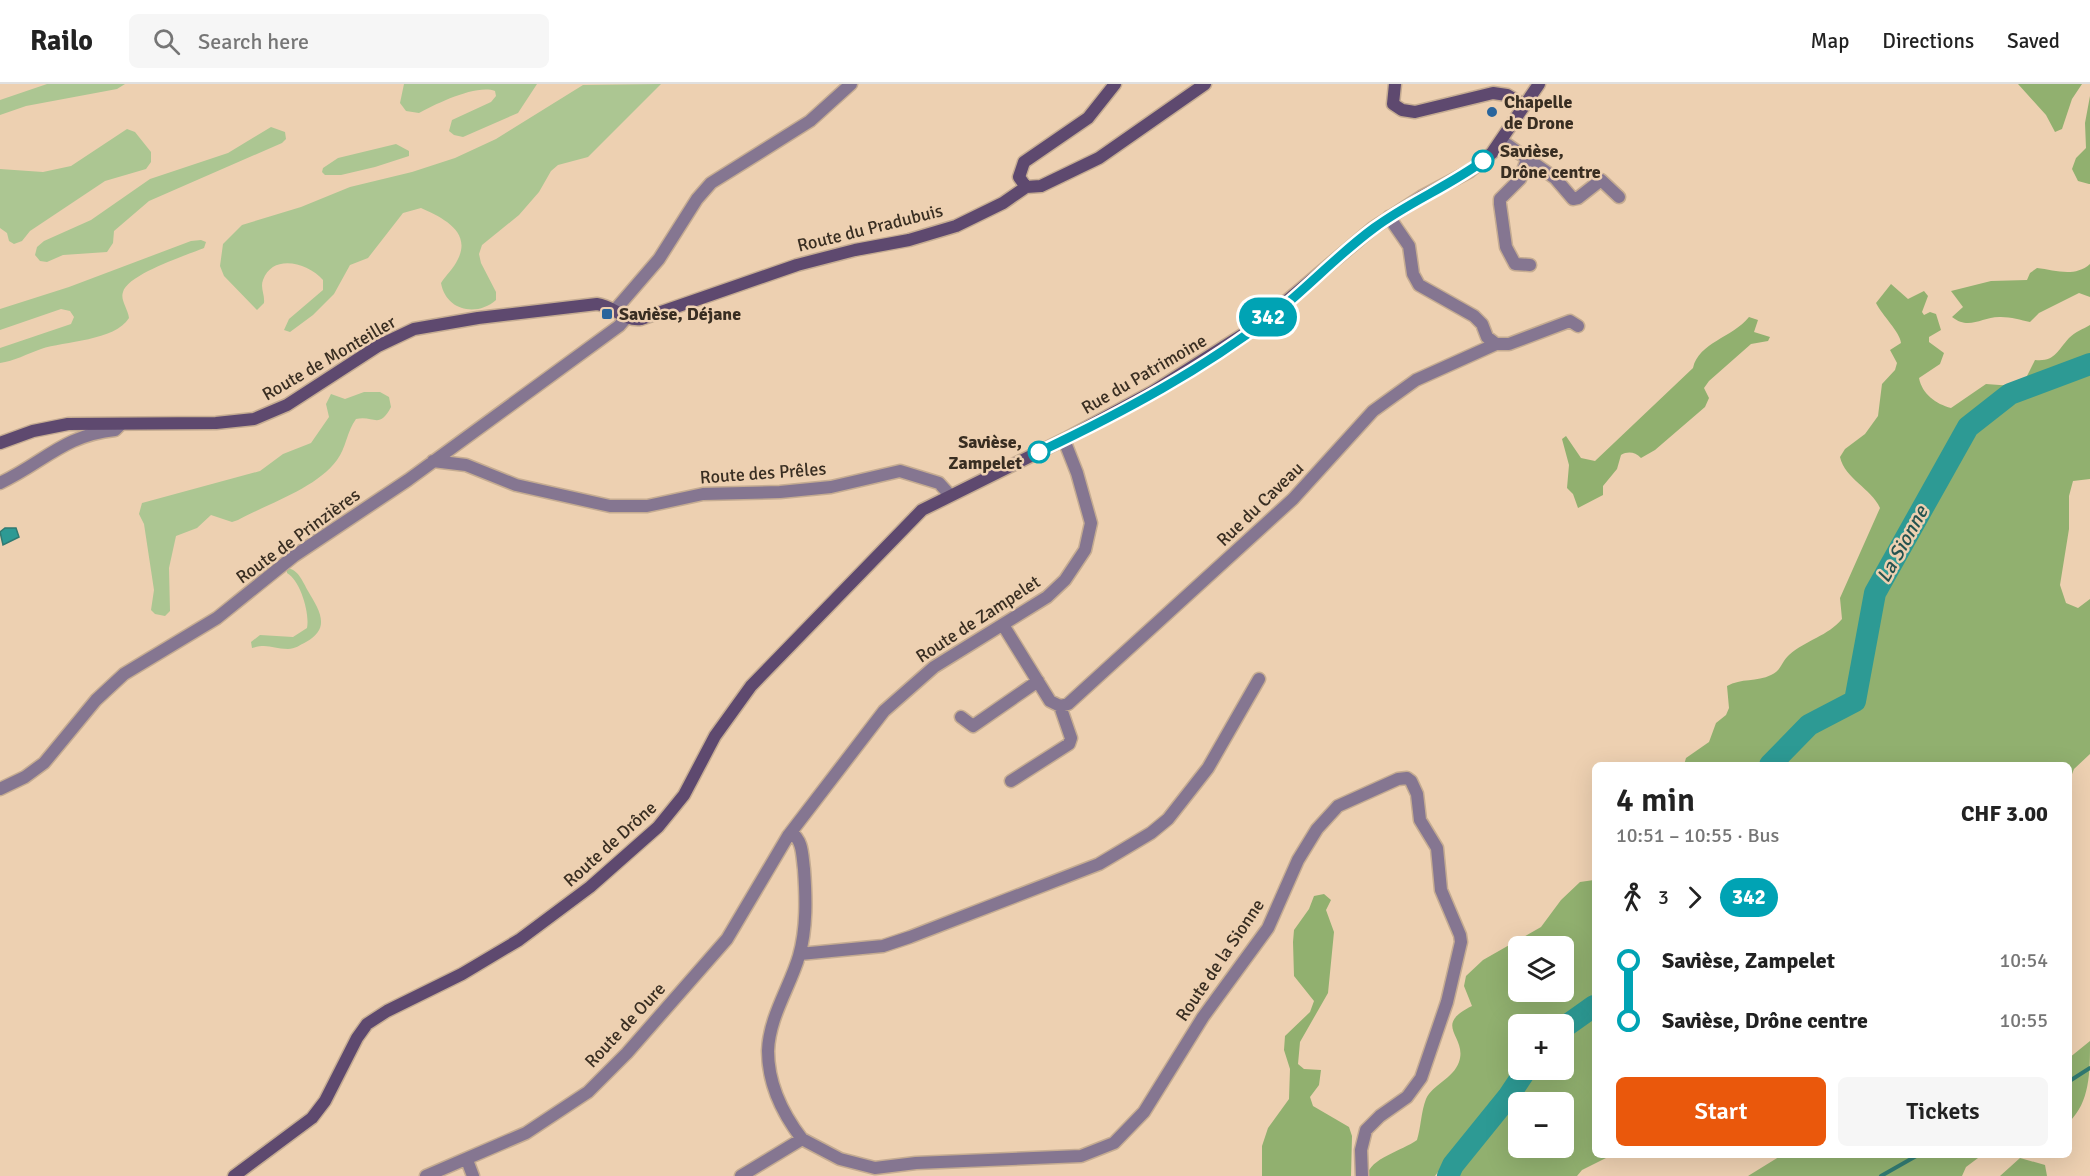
<!DOCTYPE html>
<meta charset="utf-8">
<style>
:root{--surface:#fff;--page:#f6f6f6;--text:#222;--muted:#767676;--line:#e0e0e0;--accent:#ea580c}
body{margin:0;font-family:Signika,sans-serif;background:var(--page);color:var(--text);height:100vh;display:flex;flex-direction:column;font-size:22px;white-space:nowrap}
*{box-sizing:border-box;margin:0}
p{font-size:20px;color:var(--muted)}
.icon{flex:none;width:33px;height:33px;fill:none;stroke:currentColor;stroke-width:2;stroke-linecap:round;stroke-linejoin:round}
.map{position:relative;flex:1;overflow:hidden}
.sheet{position:absolute;left:1592px;top:678px;width:480px;height:396px;display:flex;flex-direction:column;background:var(--surface);border-radius:9px;box-shadow:0 6px 24px #0002}
.sheet>*{flex:none}
.badge{padding:0 12px;border-radius:20px;font-size:21px;line-height:39px}
.buttons{position:absolute;left:1508px;top:852px;display:grid;gap:12px}
.buttons a{display:grid;place-items:center;width:66px;height:66px;border-radius:9px;background:var(--surface);box-shadow:0 6px 24px #0002;font-size:30px}
.map>.badge{position:absolute;translate:-50% -50%;box-shadow:0 0 0 3px #fff}
.legs{display:flex;align-items:center;gap:9px;height:66px;padding:0 24px;font-size:20px}
.legs p{margin-inline-start:auto}
.summary{display:flex;align-items:center;justify-content:space-between;height:102px;padding:0 24px}
h1{font-size:33px;font-weight:600;line-height:45px}
.action{display:flex;gap:12px;margin-top:auto;padding:12px 24px}
.action a{flex:1;height:69px;border-radius:9px;background:var(--accent);color:#fff;font-size:24px;font-weight:600;line-height:69px;text-align:center}
.action a+a{background:var(--page);color:var(--text)}
ul{padding:0 24px;list-style:none}
li{display:flex;align-items:center;gap:21px;height:60px;font-size:22px}
li i{display:grid;place-items:center;width:9px;height:100%;margin:0 8px;background:currentColor}
li i::after{content:'';width:15px;height:15px;margin:-8px;border:4px solid;border-radius:50%;background:var(--surface)}
li p{margin-inline-start:auto}
li:first-child i{background:linear-gradient(#0000 50%,currentColor 0)}
li:last-child i{background:linear-gradient(currentColor 50%,#0000 0)}
header{display:flex;align-items:center;gap:36px;box-sizing:border-box;height:84px;padding:0 30px;background:var(--surface);border-bottom:2px solid var(--line)}
header strong{font-size:28px}
nav{display:flex;gap:33px;margin-inline-start:auto;font-size:21px}
.search{width:420px;height:54px;background:var(--page);display:flex;align-items:center;gap:15px;box-sizing:border-box;padding:0 21px;border-radius:9px;color:var(--muted);font-size:22px}
.map>svg:first-child{display:block}
.green{fill:#acc692}
.forest{fill:#91b06f;fill-rule:evenodd}
.water{fill:#2d9a94;stroke:#317a72;stroke-width:1.5}
.lines{fill:none;stroke-linecap:round;stroke-linejoin:round}
.stream{stroke:#317a72;stroke-width:4}
.river{stroke:#2d9a94;stroke-width:22}
.street-casing{stroke:#c5ac92;stroke-width:15}
.secondary-casing{stroke:#c5ac92;stroke-width:15}
.street{stroke:#857691;stroke-width:12}
.secondary{stroke:#5e496f;stroke-width:12}
.line-1-casing{stroke:#fff;stroke-width:14}
.line-1{stroke:#00a3b4;stroke-width:9}
.poi-dot{fill:#29659c;stroke:#edd0b1;stroke-width:2}
.stop-1-dot{fill:#fff;stroke:#00a3b4;stroke-width:3}
.labels{text-anchor:middle;stroke-width:5;stroke-linejoin:round;paint-order:stroke}
.poi-label{font-size:18px;font-weight:bold;fill:#392e22;stroke:#edd0b1;text-anchor:start}
.stop-label{font-size:18px;font-weight:bold;fill:#392e22;stroke:#edd0b1;text-anchor:start}
.street-label{font-size:18px;fill:#392e22;stroke:#edd0b1}
.water-label{font-size:20px;font-style:italic;fill:#255350;stroke:#edd0b1}
</style>
<header>
<strong>Railo</strong>
<div class="search"><svg class="icon" aria-label="search" viewBox="0 0 24 24"><circle cx="10" cy="10" r="6"/><path d="M15 15l6 6"/></svg>Search here</div>
<nav><a>Map</a><a>Directions</a><a>Saved</a></nav>
</header>
<div class="map">
<svg width="2090" height="1092" viewBox="0 0 2090 1092">
<rect width="100%" height="100%" fill="#edd0b1"/>
<path class="green" d="M 47,0 L 125,0 L 117,5 L 26,22 L 0,31 L 0,16 Z
M 404,0 L 537,0 L 518,29 L 463,53 L 454,51 L 449,47 L 452,36 L 491,18 L 496,12 L 495,7 C 476,0 436,20 419,29 L 406,27 L 400,19 Z
M 661,0 L 588,73 L 558,81 L 551,87 L 539,108 L 519,131 L 482,161 L 479,170 L 481,179 L 496,208 L 496,216 C 477,233 446,227 441,199 C 446,191 454,184 458,175 C 472,147 441,133 421,124 L 403,129 L 368,174 L 350,181 L 334,210 L 313,231 L 290,248 L 284,246 L 289,235 L 323,206 L 323,196 C 308,179 273,169 263,196 C 260,204 265,211 264,219 L 257,226 L 224,192 L 220,182 L 223,160 L 242,141 L 301,123 L 350,103 L 412,88 L 455,74 L 496,55 L 583,1 Z
M 271,43 L 285,48 L 286,55 L 282,59 L 149,117 L 114,147 L 113,159 L 107,168 L 63,171 L 47,178 L 40,177 L 35,171 L 37,163 L 44,157 L 91,136 L 150,95 L 228,69 Z
M 127,45 L 135,48 L 151,68 L 151,78 L 146,85 L 105,97 L 30,147 L 22,157 L 14,160 L 9,157 L 7,149 L 0,144 L 0,85 L 43,88 L 71,82 Z
M 396,60 L 409,67 L 409,72 L 375,83 L 341,91 L 325,91 L 322,88 L 323,84 L 338,74 Z
M 201,156 L 206,158 L 204,164 C 187,171 128,190 123,208 C 120,216 128,225 129,234 C 115,257 64,257 41,265 C 27,270 14,277 0,279 L 0,264 L 71,240 L 74,233 L 70,227 L 61,225 L 0,246 L 0,225 L 69,203 L 191,157 Z
M 364,308 L 380,308 L 389,313 L 391,323 C 379,346 374,331 356,335 C 347,347 346,364 337,376 C 317,404 267,420 238,436 L 232,438 L 211,431 L 197,444 L 176,452 L 169,484 L 170,527 L 165,532 L 155,530 L 151,526 L 154,506 L 144,440 L 139,430 L 142,419 L 260,387 L 283,370 L 311,359 L 329,333 L 326,320 L 331,310 L 345,315 Z
M 287,484 C 298,485 303,498 308,507 C 320,527 331,544 306,558 C 300,561 295,565 288,565 C 273,565 268,559 252,564 L 251,558 L 260,551 L 293,553 L 307,544 C 310,529 300,496 287,489 Z"/>
<path class="forest" d="M 2018,0 L 2082,0 L 2072,15 L 2062,45 L 2055,48 L 2046,31 Z
M 2090,12 L 2090,100 L 2089,100 L 2078,97 L 2072,85 L 2076,74 L 2086,64 L 2085,39 Z
M 2090,180 L 2090,213 L 2079,209 L 2039,229 L 2030,238 C 2021,236 2011,233 2001,233 C 1982,232 1970,247 1952,233 L 1963,223 L 1951,207 L 1991,197 L 2027,196 L 2030,189 L 2037,184 C 2055,186 2074,194 2090,180 Z
M 1891,200 L 1908,215 L 1924,207 L 1928,212 L 1922,228 L 1924,231 L 1930,228 L 1936,230 L 1941,246 L 1929,253 L 1929,258 L 1944,269 L 1940,280 L 1919,294 C 1922,310 1936,320 1951,324 L 1986,300 L 2013,302 L 2023,300 L 2035,276 C 2055,278 2057,267 2069,254 C 2075,248 2083,245 2090,241 L 2090,395 L 2073,397 L 2069,412 L 2069,445 L 2060,501 L 2066,519 L 2078,524 L 2090,515 L 2090,670 L 2074,685 L 2069,698 L 2068,681 L 1684,681 L 1686,674 L 1709,658 L 1716,639 L 1726,631 L 1729,624 L 1727,602 C 1741,594 1757,598 1771,591 C 1781,587 1782,577 1789,571 C 1806,556 1828,552 1842,535 L 1840,514 L 1880,424 C 1871,404 1845,395 1840,373 L 1845,365 L 1865,350 L 1878,332 L 1882,300 L 1895,286 L 1897,279 L 1890,266 L 1901,259 C 1900,248 1882,231 1876,219 Z
M 1749,233 L 1758,236 L 1754,248 L 1770,253 L 1768,257 L 1751,260 L 1709,297 L 1704,304 L 1709,314 L 1705,323 L 1655,366 L 1641,374 C 1635,368 1628,367 1621,371 L 1617,385 L 1603,402 L 1603,411 L 1578,424 L 1573,410 L 1567,404 L 1569,381 L 1562,355 L 1566,352 L 1581,374 L 1595,377 L 1693,284 C 1699,258 1732,254 1749,233 Z
M 1594,796 L 1594,1071 L 1612,1071 L 1582,1086 L 1577,1092 L 1453,1092 L 1453,1086 L 1443,1081 L 1435,1092 L 1367,1092 C 1370,1074 1402,1067 1417,1056 C 1421,1043 1421,1028 1426,1015 C 1433,1000 1453,995 1459,978 C 1468,952 1431,942 1472,922 L 1464,902 L 1466,892 L 1483,876 L 1541,843 L 1561,816 L 1580,798 ZM 1518,862 L 1563,862 L 1563,908 L 1518,908 ZM 1518,940 L 1563,940 L 1563,986 L 1518,986 ZM 1518,1018 L 1563,1018 L 1563,1064 L 1518,1064 Z
M 1324,810 L 1331,816 L 1326,826 L 1334,848 L 1328,909 L 1300,958 L 1298,980 L 1304,985 L 1321,986 L 1319,1001 L 1310,1013 L 1313,1022 L 1349,1043 L 1352,1052 L 1351,1092 L 1262,1092 L 1262,1062 L 1268,1044 L 1289,1015 L 1290,985 L 1284,966 L 1285,952 L 1310,928 L 1314,917 L 1294,892 L 1293,858 L 1294,846 L 1309,825 L 1314,812 Z
M 2090,957 C 2090,989 2090,1018 2069,1038 L 2069,974 Z
M 1782,1071 L 1982,1071 L 1966,1083 L 1962,1092 L 1748,1092 Z
M 2020,1074 L 2045,1081 L 2047,1092 L 2000,1092 Z"/>
<path class="water" d="M 5,444 L 16,444 L 19,453 L 3,461 L 0,448 Z"/>
<g class="lines">
<path class="stream" d="M 2068,998 L 2090,984
M 1881,1092 L 1918,1071"/>
<path class="river" d="M 1770,681 L 1809,641 L 1855,617 L 1875,509 L 1968,343 L 2010,310 L 2090,280
M 1563,944 L 1594,922
M 1448,1092 L 1453,1081 L 1508,1013 L 1526,986"/>
<g class="street-casing">
<path id="street" d="M 1502,57 L 1555,94 L 1573,115 L 1578,114 L 1601,96 L 1619,113
M 1527,75 L 1520,95 L 1500,115 L 1500,120 L 1506,163 L 1515,180 L 1530,181
M 1389,133 L 1409,162 L 1413,190 L 1419,201 L 1474,232 L 1482,240 L 1487,253 L 1496,260 L 1509,260 L 1570,237 L 1578,242
M 615,226 L 659,175 L 697,115 L 711,99 L 810,37 L 851,0
M 433,377 L 466,381 L 516,401 L 610,422 L 647,422 L 703,410 L 780,408 L 831,403 L 900,387 L 939,399 L 949,410
M 0,399 C 43,379 64,351 115,346 L 121,340
M 1003,541 L 1050,617 L 1060,622 L 1068,620 L 1293,415 L 1373,327 L 1416,296 L 1496,260
M 961,633 L 973,642 L 1038,597
M 1011,697 L 1069,660 L 1071,654 L 1060,622
M 0,705 L 25,693 L 44,679 L 96,616 L 124,590 L 217,534 L 294,472 L 408,396 L 619,242 L 626,234
M 791,748 C 803,757 802,770 804,785 C 806,813 807,844 799,872 C 790,903 769,933 768,967 C 768,1001 782,1029 802,1055
M 800,870 L 883,862 L 910,853 L 1099,780 L 1151,749 L 1168,735 L 1208,684 L 1259,595
M 467,1076 L 473,1092
M 426,1092 L 526,1049 L 588,1008 L 627,969 L 727,855 L 788,752 L 884,627 L 934,583 L 1047,513 L 1065,496 L 1085,466 L 1091,439 L 1077,389 L 1064,356
M 741,1092 L 802,1055 L 840,1075 L 875,1084 L 916,1079 L 1081,1072 L 1114,1059 L 1144,1028 L 1203,933 L 1268,844 L 1298,776 L 1317,745 L 1338,722 L 1398,695 L 1407,694 L 1411,697 L 1417,710 L 1420,736 L 1437,764 L 1441,806 L 1460,851 L 1461,858 L 1447,918 L 1421,994 L 1407,1013 L 1380,1032 L 1366,1046 L 1361,1066 L 1362,1092"/>
</g>
<g class="secondary-casing">
<path id="secondary" d="M 1395,0 L 1393,20 L 1402,26 L 1415,28 L 1493,9 L 1507,11 L 1524,21
M 1026,103 L 1019,93 L 1024,78 L 1088,34 L 1115,0
M 0,359 L 33,347 L 68,340 L 216,339 L 254,335 L 287,321 L 378,262 L 414,245 L 478,234 L 597,220 C 614,222 623,237 641,235 L 797,181 L 855,166 L 909,156 L 956,142 L 1003,119 L 1026,103 L 1041,102 L 1099,74 L 1205,0
M 234,1092 L 312,1034 L 325,1017 L 357,954 L 367,940 L 387,927 L 462,890 L 519,856 L 590,803 L 658,743 L 684,711 L 715,652 L 751,602 L 922,426 L 1065,355 L 1152,308 L 1258,241 L 1373,144 L 1421,113 L 1470,87 L 1492,69 L 1539,0"/>
</g>
<use href="#street" class="street"/>
<use href="#secondary" class="secondary"/>
</g>
<g class="lines">
<g class="line-1-casing">
<path id="line-1" d="M 1039,368 C 1121,329 1206,284 1278,227 C 1311,200 1340,169 1374,144 C 1409,118 1449,102 1483,77"/>
</g>
<use href="#line-1" class="line-1"/>
</g>
<g class="poi-dot">
<circle cx="1492" cy="28" r="6"/>
<rect x="601" y="224" width="12" height="12" rx="3"/>
</g>
<g class="stop-1-dot">
<circle cx="1483" cy="77" r="10"/>
<circle cx="1039" cy="368" r="10"/>
</g>
<g class="labels">
<g class="poi-label">
<text x="1504" y="24">Chapelle<tspan x="1504" dy="21">de Drone</tspan></text>
<text x="619" y="236">Savièse, Déjane</text>
</g>
<g class="stop-label">
<text x="1500" y="73">Savièse,<tspan x="1500" dy="21">Drône centre</tspan></text>
<text x="1022" y="364" text-anchor="end">Savièse,<tspan x="1022" dy="21">Zampelet</tspan></text>
</g>
<g class="street-label">
<text transform="translate(870 144) rotate(-14)" y="6">Route du Pradubuis</text>
<text transform="translate(329 274) rotate(-30)" y="6">Route de Monteiller</text>
<text transform="translate(1144 290) rotate(-30)" y="6">Rue du Patrimoine</text>
<text transform="translate(763 389) rotate(-4)" y="6">Route des Prêles</text>
<text transform="translate(1260 420) rotate(-44)" y="6">Rue du Caveau</text>
<text transform="translate(298 452) rotate(-36)" y="6">Route de Prinzières</text>
<text transform="translate(978 535) rotate(-33)" y="6">Route de Zampelet</text>
<text transform="translate(610 760) rotate(-42)" y="6">Route de Drône</text>
<text transform="translate(1220 876) rotate(-56)" y="6">Route de la Sionne</text>
<text transform="translate(625 941) rotate(-47)" y="6">Route de Oure</text>
</g>
<g class="water-label">
<text transform="translate(1902 460) rotate(-61)" y="7">La Sionne</text>
</g>
</g>
</svg>
<div class="buttons">
<a><svg class="icon" aria-label="layers" viewBox="0 0 24 24"><path d="M12 4l9 5-9 5-9-5zM3 14l9 5 9-5"/></svg></a>
<a>+</a>
<a>−</a>
</div>
<b class="badge" style="left:1268px;top:233px;background:#00a3b4;color:#fff">342</b>
<section class="sheet">
<div class="summary"><div><h1>4 min</h1><p>10:51 – 10:55 · Bus</p></div><b>CHF 3.00</b></div>
<div class="legs"><svg class="icon" aria-label="walk" viewBox="0 0 24 24"><circle cx="13" cy="4" r="2"/><path d="M13 8l-2 6 4 7M11 14l-3 7M7 12l3-4h3l4 4"/></svg>3<svg class="icon" aria-label="forward" viewBox="0 0 24 24"><path d="M9 5l7 7-7 7"/></svg><b class="badge" style="background:#00a3b4;color:#fff">342</b></div>
<ul>
<li><i style="color:#00a3b4"></i><b>Savièse, Zampelet</b><p>10:54</p></li>
<li><i style="color:#00a3b4"></i><b>Savièse, Drône centre</b><p>10:55</p></li>
</ul>
<div class="action"><a>Start</a><a>Tickets</a></div>
</section>
</div>
